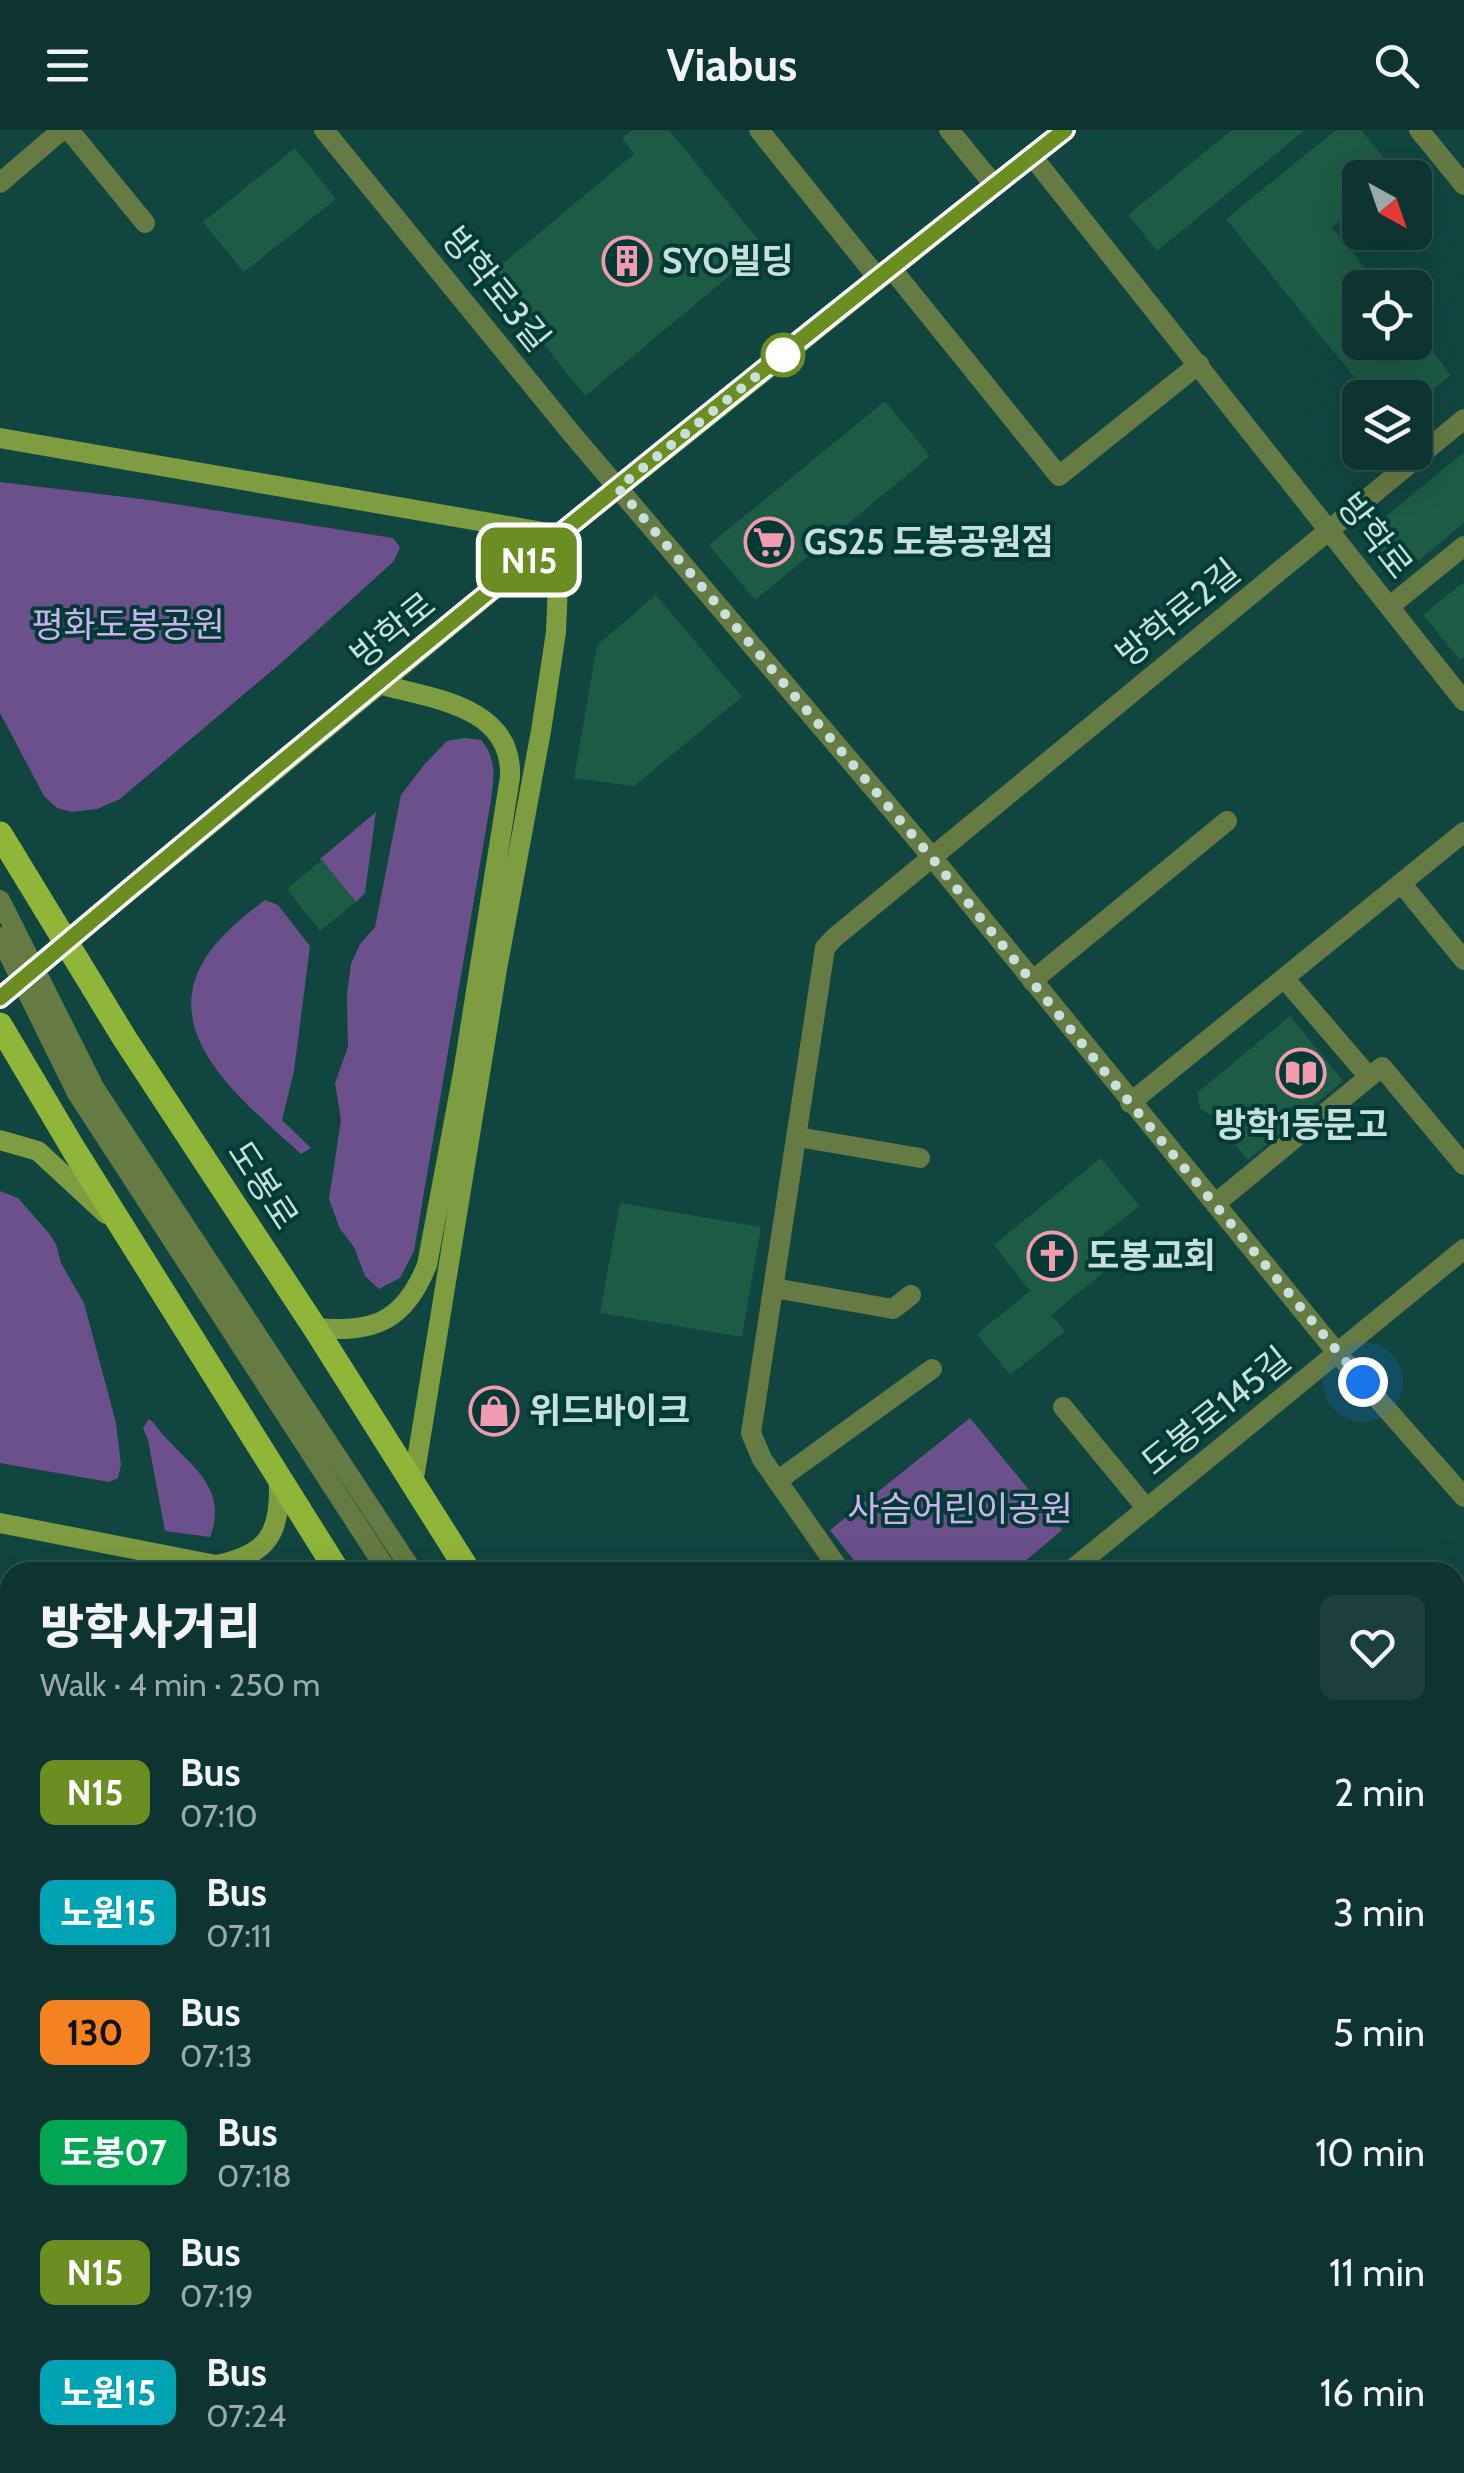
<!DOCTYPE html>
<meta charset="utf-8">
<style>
:root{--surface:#0d3430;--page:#1b3f3c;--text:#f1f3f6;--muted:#9aaaab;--line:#2d4f4c}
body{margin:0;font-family:Cabin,"Noto Sans KR",sans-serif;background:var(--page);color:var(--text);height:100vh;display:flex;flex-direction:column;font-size:38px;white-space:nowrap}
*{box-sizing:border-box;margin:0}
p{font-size:32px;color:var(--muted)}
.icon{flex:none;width:55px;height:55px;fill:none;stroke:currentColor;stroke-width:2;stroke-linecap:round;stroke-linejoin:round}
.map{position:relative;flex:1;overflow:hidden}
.sheet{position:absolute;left:0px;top:1432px;width:1465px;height:912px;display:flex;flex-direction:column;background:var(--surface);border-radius:30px 30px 0 0;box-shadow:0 10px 40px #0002,0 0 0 2px var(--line)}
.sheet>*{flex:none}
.badge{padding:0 20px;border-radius:15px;font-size:35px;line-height:65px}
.needle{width:65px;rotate:140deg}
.fabs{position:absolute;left:1342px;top:30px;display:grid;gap:20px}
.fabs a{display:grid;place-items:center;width:90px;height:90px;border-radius:15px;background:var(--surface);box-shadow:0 10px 40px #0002,0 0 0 2px var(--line);font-size:50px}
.you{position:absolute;width:50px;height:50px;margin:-25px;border:8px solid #fff;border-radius:50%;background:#1a73e8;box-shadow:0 0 0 15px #1a73e833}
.map>.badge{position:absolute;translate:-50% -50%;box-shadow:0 0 0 5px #fff}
.round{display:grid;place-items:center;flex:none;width:105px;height:105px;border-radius:15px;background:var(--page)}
.headline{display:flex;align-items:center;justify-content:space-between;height:170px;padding:0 40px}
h1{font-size:48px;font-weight:800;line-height:75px}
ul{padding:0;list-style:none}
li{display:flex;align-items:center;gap:30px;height:120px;padding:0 40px}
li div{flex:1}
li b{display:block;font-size:38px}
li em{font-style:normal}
li .badge{min-width:110px;font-weight:700;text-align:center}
header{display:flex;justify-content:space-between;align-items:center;height:130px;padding:0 40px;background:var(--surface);font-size:45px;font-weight:800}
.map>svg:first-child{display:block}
.green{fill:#6c508b}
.building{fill:#1c5b44}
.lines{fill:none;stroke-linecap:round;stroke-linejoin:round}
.lane{stroke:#667a43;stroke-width:20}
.street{stroke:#667a43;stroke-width:20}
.secondary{stroke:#7e9c40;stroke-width:20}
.primary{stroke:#8fb639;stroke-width:25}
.line-casing{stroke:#fff;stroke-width:22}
.line{stroke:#6b8e23;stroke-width:15}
.walk{stroke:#c7e0dc;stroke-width:10;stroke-dasharray:0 18}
.stop-dot{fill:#fff;stroke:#6b8e23;stroke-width:5}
.labels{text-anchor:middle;stroke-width:8;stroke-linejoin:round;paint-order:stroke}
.poi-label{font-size:35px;font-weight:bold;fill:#c7e0dc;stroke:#023a35;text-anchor:start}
.street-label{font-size:35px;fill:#c7e0dc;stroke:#023a35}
.park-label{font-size:35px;fill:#cdb1f0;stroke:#023a35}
</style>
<header><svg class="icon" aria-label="menu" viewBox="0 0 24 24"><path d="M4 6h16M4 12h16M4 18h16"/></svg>Viabus<svg class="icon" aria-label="search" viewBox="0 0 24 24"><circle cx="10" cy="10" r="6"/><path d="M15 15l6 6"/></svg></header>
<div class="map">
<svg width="1464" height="2343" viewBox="0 0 1464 2343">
<rect width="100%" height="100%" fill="#114540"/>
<path class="green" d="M 0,352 L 149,370 L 393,408 L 400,417 L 394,431 L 288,527 L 120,669 L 97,679 L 72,682 L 57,678 L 44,666 L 0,583 Z
M 465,608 L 481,610 C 497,629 494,647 491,670 L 414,1121 L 400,1148 L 379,1159 L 365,1146 L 354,1117 L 340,1099 L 329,1069 L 341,990 L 335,953 L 348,917 L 347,863 L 351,834 L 360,814 L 375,797 L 401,665 L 424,635 L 447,611 Z
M 376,682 L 365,763 L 356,772 L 320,729 Z
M 265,770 L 278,775 L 310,816 L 294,941 L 282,990 L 311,1018 L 301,1024 C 239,967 139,892 224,805 C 236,792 251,781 265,770 Z
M 0,1061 L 18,1068 L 48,1102 L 56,1114 L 61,1133 L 84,1173 L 116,1293 L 121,1335 L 118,1348 L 109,1352 L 0,1333 Z
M 970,1288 L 1062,1400 L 1012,1442 L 863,1442 L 830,1400 Z
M 149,1289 C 156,1294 159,1301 165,1307 C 194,1338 228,1360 210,1407 L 165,1401 L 148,1310 L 143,1298 Z"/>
<path class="building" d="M 632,0 L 669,0 L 764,117 L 585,266 L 489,145 L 634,24 L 622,8 Z
M 1232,0 L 1305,0 L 1157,121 L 1128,85 Z
M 1336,0 L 1361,0 L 1397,44 L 1392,48 L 1360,48 L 1360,74 L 1332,97 L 1381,158 L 1360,158 L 1360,212 L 1415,212 L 1415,200 L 1451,245 L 1415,274 L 1415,268 L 1371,268 L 1226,89 Z
M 295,18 L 336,69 L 244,142 L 203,92 Z
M 885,271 L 930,326 L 755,470 L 709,415 Z
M 1464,322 L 1464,393 L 1396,449 L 1361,407 Z
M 1464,452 L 1464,527 L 1460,530 L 1423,485 Z
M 656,465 L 742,567 L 634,656 L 574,648 L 597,515 Z
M 322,730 L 356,772 L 320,801 L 287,759 Z
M 1290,886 L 1343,951 L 1248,1030 L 1212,986 L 1200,978 L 1197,963 Z
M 1101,1028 L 1139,1076 L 1091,1114 L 1110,1137 L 1051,1185 L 1065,1201 L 1010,1245 L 977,1204 L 1030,1161 L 994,1115 Z
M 620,1073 L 761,1097 L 742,1207 L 600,1183 Z
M 10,1969 L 10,2061 L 0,2066 L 0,1974 Z
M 144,2335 L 462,2335 L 449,2343 L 149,2343 Z
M 586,2335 L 770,2335 L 775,2343 L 574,2343 Z"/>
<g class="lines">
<path class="lane" d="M 1390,476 L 1464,416
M 0,770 L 95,959 L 413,1442
M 0,807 L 77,963 L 388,1442
M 961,2335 L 966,2343
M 996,2335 L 1001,2343"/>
<path class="street" d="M 69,0 L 145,93
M 324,0 L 572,304 L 932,727 L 1338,1224 L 1464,1367
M 759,0 L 878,148
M 949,0 L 995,56
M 1419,0 L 1464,55
M 1032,26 L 1464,571
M 0,53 L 62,0
M 891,138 L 1059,346 L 1199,234
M 1401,753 L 1464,830
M 1284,848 L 1369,947 L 1382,937 L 1464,1035
M 1032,851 L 1227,691
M 1130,973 L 1464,702
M 798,1007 L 920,1028
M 1215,1074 L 1369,947
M 774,1158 L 893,1179 L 911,1165
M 1063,1277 L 1147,1379
M 777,1351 L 932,1239
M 841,1442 L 762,1329 L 751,1303 L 825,818 L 834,808 L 1464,289
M 1069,1442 L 1464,1119
M 1455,1539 L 1464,1532
M 1455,1682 L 1464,1693
M 1455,1989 L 1464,2000
M 0,2293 L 10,2304
M 40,2335 L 47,2343"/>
<path class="secondary" d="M 0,308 L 560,405
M 0,868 L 560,405 L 1065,0
M 0,1010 L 38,1021 L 106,1084
M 315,1198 C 374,1203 404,1192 427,1135 L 463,943 L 510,647 C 513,576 433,569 379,554
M 413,1354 L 497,839 L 541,601 L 556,502 L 560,405
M 0,1393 L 216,1435 C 271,1424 280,1402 279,1349
M 0,2101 L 10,2096"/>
<path class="primary" d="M 0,704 L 125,909 L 315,1198 L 469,1442
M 0,895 L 74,1020 L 338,1442
M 899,2335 L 904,2343
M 1031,2335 L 1036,2343"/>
</g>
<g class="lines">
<g class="line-casing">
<path id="line" d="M 0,868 C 350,572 705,283 1065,0"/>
</g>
<use href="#line" class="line"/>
<path class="walk" d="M 783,225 L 790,219 L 618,358 L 932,728 L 1130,973 L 1363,1252"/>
</g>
<defs>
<g id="building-ring" transform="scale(2.5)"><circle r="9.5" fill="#023a35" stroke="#f29aae" stroke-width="1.5"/><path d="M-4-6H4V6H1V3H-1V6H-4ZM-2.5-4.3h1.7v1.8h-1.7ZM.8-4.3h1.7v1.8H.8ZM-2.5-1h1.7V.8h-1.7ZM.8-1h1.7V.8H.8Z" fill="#f29aae"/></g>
<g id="supermarket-ring" transform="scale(2.5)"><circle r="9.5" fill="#023a35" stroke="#f29aae" stroke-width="1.5"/><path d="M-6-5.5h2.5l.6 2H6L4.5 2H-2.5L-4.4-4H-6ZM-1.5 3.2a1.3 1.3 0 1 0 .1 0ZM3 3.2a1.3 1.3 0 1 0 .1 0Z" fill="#f29aae"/></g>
<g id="library-ring" transform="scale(2.5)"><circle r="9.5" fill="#023a35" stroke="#f29aae" stroke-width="1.5"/><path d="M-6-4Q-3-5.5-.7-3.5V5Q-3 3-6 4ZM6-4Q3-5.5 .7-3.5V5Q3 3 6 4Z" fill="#f29aae"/></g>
<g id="church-ring" transform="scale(2.5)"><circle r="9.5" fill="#023a35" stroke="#f29aae" stroke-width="1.5"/><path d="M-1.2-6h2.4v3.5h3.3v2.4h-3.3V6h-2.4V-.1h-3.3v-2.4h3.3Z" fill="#f29aae"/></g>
<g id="shop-ring" transform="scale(2.5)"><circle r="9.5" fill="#023a35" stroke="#f29aae" stroke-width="1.5"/><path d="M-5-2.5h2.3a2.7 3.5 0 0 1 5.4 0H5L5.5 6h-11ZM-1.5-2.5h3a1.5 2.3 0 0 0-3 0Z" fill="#f29aae"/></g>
</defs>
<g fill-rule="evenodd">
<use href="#building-ring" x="627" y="131"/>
<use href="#supermarket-ring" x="769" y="412"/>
<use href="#library-ring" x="1301" y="943"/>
<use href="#church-ring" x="1052" y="1126"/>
<use href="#shop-ring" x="494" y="1281"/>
</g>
<circle class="stop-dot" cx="783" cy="225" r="20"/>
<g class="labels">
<g class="poi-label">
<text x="662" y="143">SYO빌딩</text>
<text x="804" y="424">GS25 도봉공원점</text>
<text x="1301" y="1007" text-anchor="middle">방학1동문고</text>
<text x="1087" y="1138">도봉교회</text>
<text x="529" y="1293">위드바이크</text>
</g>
<g class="street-label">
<text transform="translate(496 159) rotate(51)" y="12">방학로3길</text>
<text transform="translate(1375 406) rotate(52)" y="12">방학로</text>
<text transform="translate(1178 483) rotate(-39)" y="12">방학로2길</text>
<text transform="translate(393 500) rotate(-39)" y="12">방학로</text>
<text transform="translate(263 1055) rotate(57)" y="12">도봉로</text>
<text transform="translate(1216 1281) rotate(-39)" y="12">도봉로145길</text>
</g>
<g class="park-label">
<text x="128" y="507">평화도봉공원</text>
<text x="960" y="1391">사슴어린이공원</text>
</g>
</g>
</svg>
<div class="fabs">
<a><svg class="needle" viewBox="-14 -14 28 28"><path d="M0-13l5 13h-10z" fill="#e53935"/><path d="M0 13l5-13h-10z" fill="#9aaaab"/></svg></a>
<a><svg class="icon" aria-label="locate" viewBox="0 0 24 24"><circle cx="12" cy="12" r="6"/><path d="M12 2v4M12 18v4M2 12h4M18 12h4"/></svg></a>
<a><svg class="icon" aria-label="layers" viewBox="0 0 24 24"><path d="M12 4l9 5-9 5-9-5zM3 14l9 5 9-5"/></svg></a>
</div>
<div class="you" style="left:1363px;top:1252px"></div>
<b class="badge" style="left:529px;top:430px;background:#6b8e23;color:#fff">N15</b>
<section class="sheet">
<div class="headline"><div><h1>방학사거리</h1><p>Walk · 4 min · 250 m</p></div><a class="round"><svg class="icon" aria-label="heart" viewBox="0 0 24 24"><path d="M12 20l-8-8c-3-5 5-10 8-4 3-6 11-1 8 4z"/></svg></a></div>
<ul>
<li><span class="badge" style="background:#6b8e23;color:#fff">N15</span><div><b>Bus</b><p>07:10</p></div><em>2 min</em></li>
<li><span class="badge" style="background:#00a3b4;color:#fff">노원15</span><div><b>Bus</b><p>07:11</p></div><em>3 min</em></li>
<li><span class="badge" style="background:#f58220;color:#111">130</span><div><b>Bus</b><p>07:13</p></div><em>5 min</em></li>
<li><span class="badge" style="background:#00a651;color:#fff">도봉07</span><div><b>Bus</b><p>07:18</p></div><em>10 min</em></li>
<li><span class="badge" style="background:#6b8e23;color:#fff">N15</span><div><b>Bus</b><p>07:19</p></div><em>11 min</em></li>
<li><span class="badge" style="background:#00a3b4;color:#fff">노원15</span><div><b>Bus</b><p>07:24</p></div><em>16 min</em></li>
</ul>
</section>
</div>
